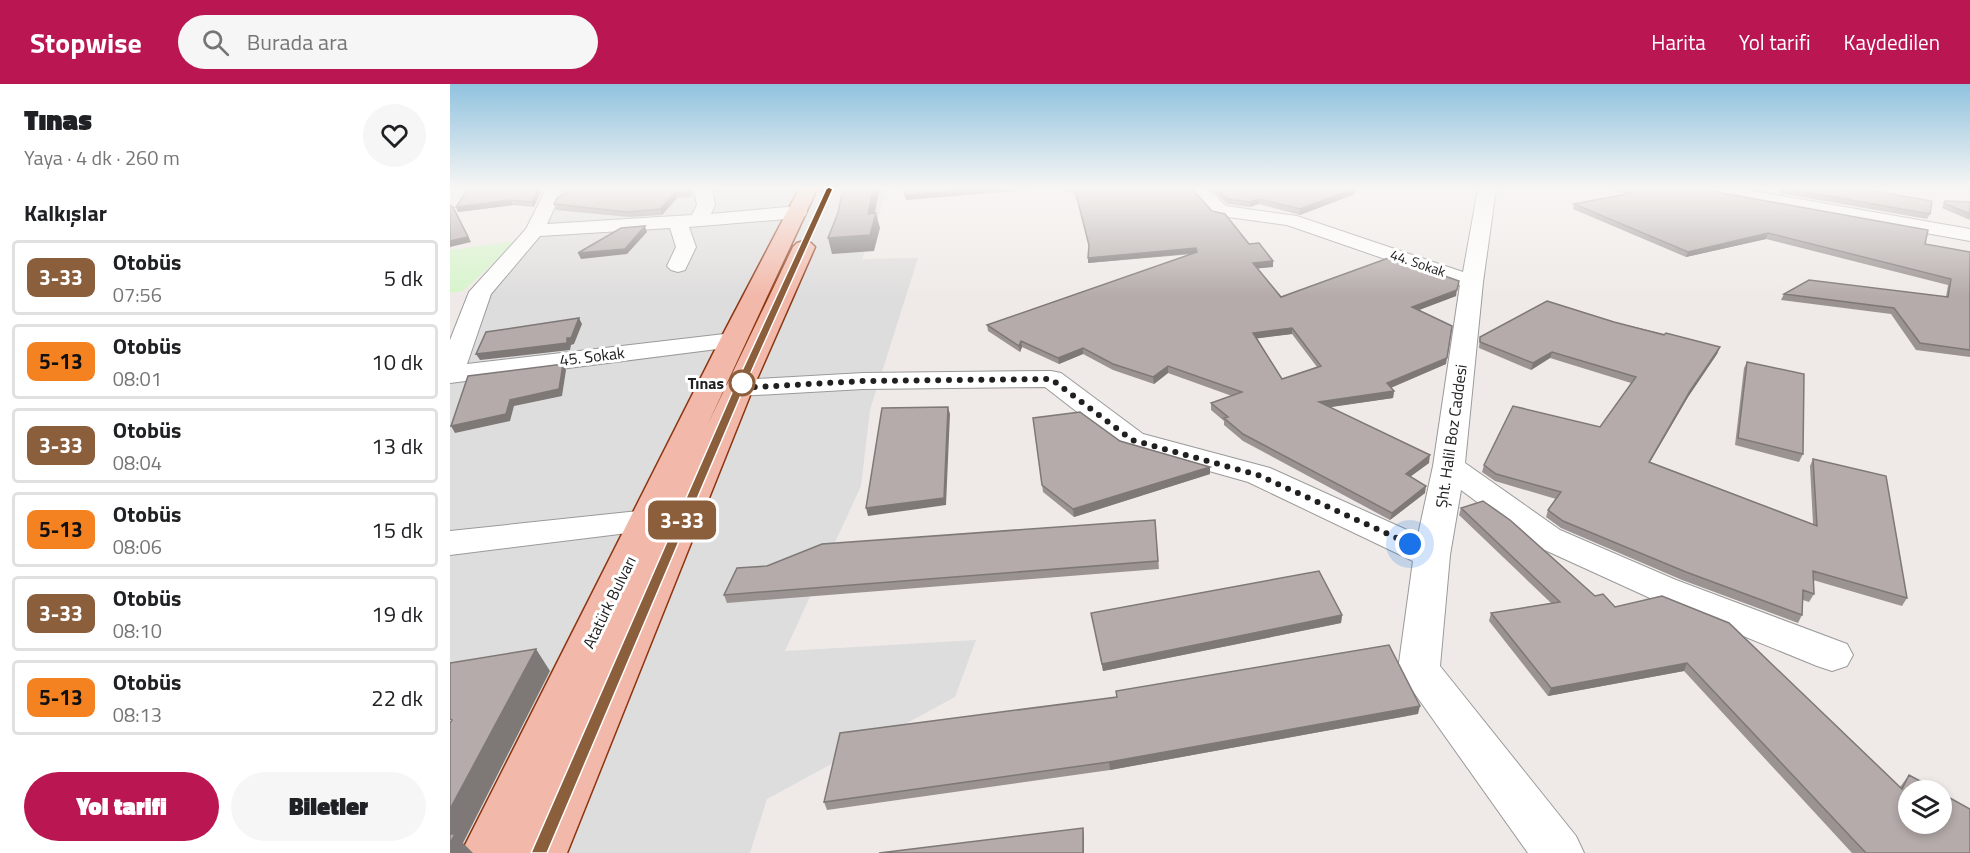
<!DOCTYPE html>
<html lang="tr">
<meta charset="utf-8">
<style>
:root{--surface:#fff;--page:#f6f6f6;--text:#202124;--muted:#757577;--line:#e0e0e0;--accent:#ba1652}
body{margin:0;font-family:"Titillium Web",sans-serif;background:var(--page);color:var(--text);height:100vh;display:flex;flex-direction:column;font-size:22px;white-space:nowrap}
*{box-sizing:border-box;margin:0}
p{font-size:20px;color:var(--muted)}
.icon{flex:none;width:33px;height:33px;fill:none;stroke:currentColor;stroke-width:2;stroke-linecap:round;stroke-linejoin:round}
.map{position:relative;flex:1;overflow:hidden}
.side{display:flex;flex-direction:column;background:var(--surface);width:450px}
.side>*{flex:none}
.badge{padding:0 12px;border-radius:9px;font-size:21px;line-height:39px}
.buttons{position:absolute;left:1448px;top:696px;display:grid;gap:12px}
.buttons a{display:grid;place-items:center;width:54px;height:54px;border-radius:50%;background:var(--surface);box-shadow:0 3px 9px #0003;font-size:30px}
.you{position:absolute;width:30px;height:30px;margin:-15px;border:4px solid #fff;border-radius:50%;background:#1a73e8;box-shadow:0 0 0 9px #1a73e833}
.map>.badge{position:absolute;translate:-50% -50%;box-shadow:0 0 0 3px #fff}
h2{padding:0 24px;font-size:22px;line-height:54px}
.round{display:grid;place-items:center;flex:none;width:63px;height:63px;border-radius:32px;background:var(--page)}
.headline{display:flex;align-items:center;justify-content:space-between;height:102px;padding:0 24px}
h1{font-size:28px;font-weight:800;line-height:45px}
.button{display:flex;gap:12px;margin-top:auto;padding:12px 24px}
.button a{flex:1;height:69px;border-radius:36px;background:var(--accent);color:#fff;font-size:24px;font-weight:800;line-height:69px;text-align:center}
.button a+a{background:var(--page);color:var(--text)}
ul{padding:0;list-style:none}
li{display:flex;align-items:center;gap:18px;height:75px;margin:0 12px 9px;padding:0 12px;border:3px solid var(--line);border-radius:6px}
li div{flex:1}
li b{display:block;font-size:22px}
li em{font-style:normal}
li .badge{min-width:66px;font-weight:700;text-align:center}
header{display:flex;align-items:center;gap:36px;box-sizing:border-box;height:84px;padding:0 30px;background:var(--accent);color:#fff}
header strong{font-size:28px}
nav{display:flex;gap:33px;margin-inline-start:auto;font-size:21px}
.search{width:420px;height:54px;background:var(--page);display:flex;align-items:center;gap:15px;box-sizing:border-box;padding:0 21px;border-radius:33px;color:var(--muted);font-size:22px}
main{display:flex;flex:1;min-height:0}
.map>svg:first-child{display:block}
.residential{fill:#dedddd}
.park{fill:#d6f4ca}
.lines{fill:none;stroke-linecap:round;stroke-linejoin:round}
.minor-casing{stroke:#9a9a9a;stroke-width:2}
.major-casing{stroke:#8b3610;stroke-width:3}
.minor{fill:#fff;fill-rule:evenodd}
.major{fill:#f2b8a9;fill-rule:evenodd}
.wall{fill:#9b9392;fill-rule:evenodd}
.shaded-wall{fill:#7e7877}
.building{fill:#b4abaa;stroke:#7e7877;stroke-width:1.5;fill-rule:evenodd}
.line{fill:#8b5e3c;stroke:#fff;stroke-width:1.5}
.walk{stroke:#202020;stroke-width:6;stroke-dasharray:0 10.8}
.stop-dot{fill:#fff;stroke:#8b5e3c;stroke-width:3}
.labels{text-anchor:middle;stroke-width:6;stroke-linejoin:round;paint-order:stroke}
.far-street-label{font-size:14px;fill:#202020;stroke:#fff}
.street-label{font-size:16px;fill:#202020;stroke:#fff}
.stop-label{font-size:16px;font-weight:bold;fill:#202020;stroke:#fff;text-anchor:end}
</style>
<header>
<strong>Stopwise</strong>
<div class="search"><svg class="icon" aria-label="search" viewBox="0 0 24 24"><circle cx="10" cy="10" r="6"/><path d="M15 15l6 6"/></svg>Burada ara</div>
<nav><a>Harita</a><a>Yol tarifi</a><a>Kaydedilen</a></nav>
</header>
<main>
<section class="side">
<div class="headline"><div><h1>Tınas</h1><p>Yaya · 4 dk · 260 m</p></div><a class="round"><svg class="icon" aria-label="heart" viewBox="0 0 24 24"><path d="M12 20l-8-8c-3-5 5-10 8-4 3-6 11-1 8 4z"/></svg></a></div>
<h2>Kalkışlar</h2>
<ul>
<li><span class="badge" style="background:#8b5e3c;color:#fff">3-33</span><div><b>Otobüs</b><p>07:56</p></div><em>5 dk</em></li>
<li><span class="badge" style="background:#f58220;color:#111">5-13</span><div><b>Otobüs</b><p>08:01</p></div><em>10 dk</em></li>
<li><span class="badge" style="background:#8b5e3c;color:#fff">3-33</span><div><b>Otobüs</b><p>08:04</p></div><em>13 dk</em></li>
<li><span class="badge" style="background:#f58220;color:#111">5-13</span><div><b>Otobüs</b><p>08:06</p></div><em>15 dk</em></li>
<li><span class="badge" style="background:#8b5e3c;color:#fff">3-33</span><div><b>Otobüs</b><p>08:10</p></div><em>19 dk</em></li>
<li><span class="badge" style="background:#f58220;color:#111">5-13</span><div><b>Otobüs</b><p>08:13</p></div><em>22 dk</em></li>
</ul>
<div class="button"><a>Yol tarifi</a><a>Biletler</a></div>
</section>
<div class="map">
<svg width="1520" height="769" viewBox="0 0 1520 769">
<rect width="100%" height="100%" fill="#efeae7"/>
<path class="residential" d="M 105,105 L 439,105 L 412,175 L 468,174 L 420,326 L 411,402 L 335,567 L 526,556 L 505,613 L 317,715 L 300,769 L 0,769 L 0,271 L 30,208 L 84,147 Z"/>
<path class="park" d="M 67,157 L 13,207 L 0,209 L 0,166 Z"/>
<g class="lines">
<g class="minor-casing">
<path id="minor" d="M 96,105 L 113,105 L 97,140 L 242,131 L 247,121 L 244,105 L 262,105 L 265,121 L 261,130 L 348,122 L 355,124 L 357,128 L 355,132 L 348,134 L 239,143 L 246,163 L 235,186 L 228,188 L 221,186 L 217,182 L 226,163 L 220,144 L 90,152 L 41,210 L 17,280 L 283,249 L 292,251 L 295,256 L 292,261 L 283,263 L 0,299 L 0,256 L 19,208 L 76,145 Z
M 740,105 L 758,105 L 776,122 L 847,132 L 1013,188 L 1028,105 L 1046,105 L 1033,198 L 1015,379 L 1110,446 L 1226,496 L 1397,560 L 1403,571 L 1397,582 L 1382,587 L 1367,582 L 1200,514 L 1086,462 L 1011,406 L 1000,471 L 990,582 L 1126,752 L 1134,769 L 1078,769 L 948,586 L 963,477 L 798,398 L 671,362 L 595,303 L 413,305 L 289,312 L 279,310 L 275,304 L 279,298 L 289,296 L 413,289 L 601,287 L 611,289 L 693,350 L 820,384 L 968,451 L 983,382 L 1010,201 L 837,141 L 764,131 Z
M 1252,105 L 1292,105 L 1520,145 L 1520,157 L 1260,110 Z
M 198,426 L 210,429 L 215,437 L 210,445 L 0,471 L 0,447 Z"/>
</g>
<g class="major-casing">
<path id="major" d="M 349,105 L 367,105 L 257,342 L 343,163 L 347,159 L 354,157 L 361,159 L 365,163 L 303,304 L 117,769 L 11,769 L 270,256 Z"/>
</g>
<use href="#minor" class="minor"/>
<use href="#major" class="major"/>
</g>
<path class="wall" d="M 18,105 L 92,105 L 84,123 L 63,121 L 8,128 L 6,123 Z
M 122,105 L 242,105 L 241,113 L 227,114 L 212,131 L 179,133 L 106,126 L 104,120 Z
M 616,105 L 742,105 L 762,127 L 823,183 L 807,184 L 831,213 L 1006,212 L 969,226 L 996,280 L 940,304 L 944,307 L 943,314 L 879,323 L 979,379 L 960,393 L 975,409 L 940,436 L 793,357 L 774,341 L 774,337 L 761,326 L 761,319 L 782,312 L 718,289 L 704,300 L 663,286 L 633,270 L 609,280 L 572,263 L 570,268 L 538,247 L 537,241 L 743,170 L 638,179 L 639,164 L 626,111 ZM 842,250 L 867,283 L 832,295 L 807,254 Z
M 761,105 L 905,105 L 905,110 L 850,131 L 809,120 L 800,123 L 777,120 Z
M 1161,105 L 1258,105 L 1261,107 L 1475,160 L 1520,168 L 1520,273 L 1466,266 L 1441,230 L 1331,216 L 1334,210 L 1496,213 L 1498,201 L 1316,155 L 1236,173 L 1123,125 L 1124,120 L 1176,110 Z
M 1331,105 L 1413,105 L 1480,130 L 1477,135 L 1329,109 Z
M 1495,117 L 1520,118 L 1520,136 L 1492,124 Z
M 1164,238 L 1270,263 L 1267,270 L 1238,313 L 1200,378 L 1363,440 L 1360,382 L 1363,375 L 1457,514 L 1452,522 L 1363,496 L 1364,510 L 1359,518 L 1353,516 L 1352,531 L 1348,539 L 1232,496 L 1111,444 L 1096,433 L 1098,426 L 1106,415 L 1045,397 L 1032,388 L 1034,381 L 1150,343 L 1181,299 L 1100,274 L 1081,286 L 1029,264 L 1030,253 Z
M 1297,278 L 1353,370 L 1349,378 L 1285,361 L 1294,284 Z
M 583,334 L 670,357 L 760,390 L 624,433 L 593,408 Z
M 1011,424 L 1145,512 L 1165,523 L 1450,703 L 1459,691 L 1520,769 L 1402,769 L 1234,587 L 1098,612 L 1039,537 L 1041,529 L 1101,519 L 1009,431 Z
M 705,436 L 709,485 L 277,519 L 274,511 L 317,482 Z
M 641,529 L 892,531 L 891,539 L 653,587 Z
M 968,630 L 660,686 L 377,726 L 374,718 Z"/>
<path class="shaded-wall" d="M 88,105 L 92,105 L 84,123 L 82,118 Z
M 240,105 L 242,105 L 241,113 L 239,108 Z
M 423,105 L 428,105 L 429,107 L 422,145 L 418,130 Z
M 528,105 L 588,105 L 456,116 L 455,111 Z
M 904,105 L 905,105 L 905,110 L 850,131 L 850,125 Z
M 225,109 L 227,114 L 212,131 L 210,125 Z
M 809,115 L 809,120 L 800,123 L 800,118 Z
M 61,116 L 63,121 L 8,128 L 6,123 Z
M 6,128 L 21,158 L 0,163 L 0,157 Z
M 426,129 L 430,144 L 424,167 L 382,170 L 378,154 Z
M 195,142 L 197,148 L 177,170 L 131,175 L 128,169 Z
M 1318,149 L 1316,155 L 1236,173 L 1238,168 Z
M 746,164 L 746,169 L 638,179 L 638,174 Z
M 823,177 L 823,183 L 803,185 L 803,179 Z
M 1007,206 L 1006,212 L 961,229 L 962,223 Z
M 129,234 L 132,240 L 124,260 L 121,261 L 120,266 L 30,276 L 26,270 L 117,254 Z
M 842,244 L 842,250 L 803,255 L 803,249 Z
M 571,257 L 572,263 L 570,268 L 569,262 Z
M 1270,263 L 1267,270 L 1238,313 L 1196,385 L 1199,378 L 1240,307 Z
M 633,264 L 633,270 L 609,280 L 608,274 Z
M 1102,268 L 1100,274 L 1081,286 L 1083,279 Z
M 997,274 L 996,280 L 936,306 L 937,299 Z
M 113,280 L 116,286 L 112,312 L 64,322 L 60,337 L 5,349 L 1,342 L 60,316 Z
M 718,282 L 718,289 L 704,300 L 703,293 Z
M 944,307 L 943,314 L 868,325 L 869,318 Z
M 498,323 L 500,330 L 496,421 L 418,432 L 416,424 Z
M 980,371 L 979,379 L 954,397 L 956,390 Z
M 760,383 L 760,390 L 624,433 L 623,425 Z
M 976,402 L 975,409 L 940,436 L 942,429 Z
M 892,531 L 891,539 L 653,587 L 652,580 Z
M 86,565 L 100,587 L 13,759 L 23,769 L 0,769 L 0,725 Z
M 1237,579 L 1234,587 L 1098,612 L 1101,604 Z
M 970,622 L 968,630 L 660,686 L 659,678 Z
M 633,744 L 634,752 L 634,769 L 633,769 Z"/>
<path class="building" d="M 18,105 L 88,105 L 82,118 L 61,116 L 6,123 Z
M 122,105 L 240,105 L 239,108 L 225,109 L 210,125 L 177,128 L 104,120 L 107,114 Z
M 393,105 L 423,105 L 418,130 L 426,129 L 420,151 L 378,154 L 388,129 Z
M 454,105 L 528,105 L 455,111 Z
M 624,105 L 742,105 L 762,127 L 775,130 L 799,160 L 809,159 L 823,177 L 803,179 L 831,213 L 941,173 L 1009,197 L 1007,206 L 962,223 L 1002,242 L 997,274 L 937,299 L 944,307 L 869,318 L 980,371 L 956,390 L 976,402 L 942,429 L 793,350 L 774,334 L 778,333 L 761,319 L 792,308 L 718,282 L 703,293 L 663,280 L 633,264 L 608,274 L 571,257 L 569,262 L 537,241 L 747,168 L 746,164 L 638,174 L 639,161 L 625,106 ZM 842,244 L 871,282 L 832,295 L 803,249 Z
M 766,105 L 904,105 L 850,125 L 809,115 L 800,118 L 777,115 Z
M 1178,105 L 1258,105 L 1261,107 L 1478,146 L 1475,160 L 1520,168 L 1520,266 L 1470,259 L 1444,224 L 1334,210 L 1359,196 L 1498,213 L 1501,195 L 1318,149 L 1238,168 L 1124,120 L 1187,108 Z
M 1337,105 L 1413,105 L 1482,117 L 1480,130 Z
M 1495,117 L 1520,118 L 1520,130 L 1494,119 Z
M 0,121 L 3,123 L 18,153 L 0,157 Z
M 195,142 L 175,165 L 128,169 L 171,144 Z
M 1097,217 L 1164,238 L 1214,251 L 1216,249 L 1270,263 L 1240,307 L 1199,378 L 1367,442 L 1363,375 L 1436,392 L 1457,514 L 1363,487 L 1364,510 L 1353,506 L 1352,531 L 1236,488 L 1113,437 L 1098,426 L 1111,408 L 1046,390 L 1034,381 L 1063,322 L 1150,343 L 1186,293 L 1102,268 L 1083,279 L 1030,258 L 1030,253 Z
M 129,234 L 121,254 L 117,254 L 117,259 L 26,270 L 36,248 Z
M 1297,278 L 1354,290 L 1353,370 L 1288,354 Z
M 113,280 L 109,305 L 60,316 L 56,330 L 1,342 L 18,292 Z
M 498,323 L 494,414 L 416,424 L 432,324 Z
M 630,328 L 670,357 L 760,383 L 623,425 L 592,401 L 583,334 Z
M 1033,417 L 1060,436 L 1145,512 L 1153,510 L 1165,523 L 1212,512 L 1279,539 L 1452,705 L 1459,691 L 1487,706 L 1458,706 L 1458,740 L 1491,740 L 1491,709 L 1520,725 L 1520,769 L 1416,769 L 1237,579 L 1101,604 L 1041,529 L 1110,518 L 1011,424 Z
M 705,436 L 708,477 L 274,511 L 287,484 L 317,482 L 372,460 Z
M 869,487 L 892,531 L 652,580 L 641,529 Z
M 939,561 L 970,622 L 659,678 L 374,718 L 390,649 L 667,613 L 666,607 Z
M 86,565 L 0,725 L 0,639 L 2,636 L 0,635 L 0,579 Z
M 633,744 L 633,769 L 429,769 Z
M 0,750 L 5,750 L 0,759 Z"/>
<linearGradient id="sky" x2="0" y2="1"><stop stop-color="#90c2df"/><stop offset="0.49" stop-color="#f8f6f4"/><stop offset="1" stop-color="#f8f6f4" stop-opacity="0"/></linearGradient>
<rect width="1520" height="213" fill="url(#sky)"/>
<path class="line" d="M 379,103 L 383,105 L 294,304 L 97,769 L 81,769 L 284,304 L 376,105 Z"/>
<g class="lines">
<path class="walk" d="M 292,299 L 289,304 L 413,297 L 601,295 L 682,356 L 808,391 L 960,460"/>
</g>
<circle class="stop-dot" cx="292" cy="299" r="12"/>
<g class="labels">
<g class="far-street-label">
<text transform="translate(968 179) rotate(19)" y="5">44. Sokak</text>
</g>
<g class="street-label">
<text transform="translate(142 272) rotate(-7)" y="6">45. Sokak</text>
<text transform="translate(1001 352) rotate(-82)" y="6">Şht. Halil Boz Caddesi</text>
<text transform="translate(159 518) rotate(-64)" y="6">Atatürk Bulvarı</text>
</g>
<g class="stop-label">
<text x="274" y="305">Tınas</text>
</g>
</g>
</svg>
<div class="buttons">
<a><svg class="icon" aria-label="layers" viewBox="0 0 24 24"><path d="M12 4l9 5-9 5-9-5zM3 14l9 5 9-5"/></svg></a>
</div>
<div class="you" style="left:960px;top:460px"></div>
<b class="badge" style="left:232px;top:436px;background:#8b5e3c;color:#fff">3-33</b>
</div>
</main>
